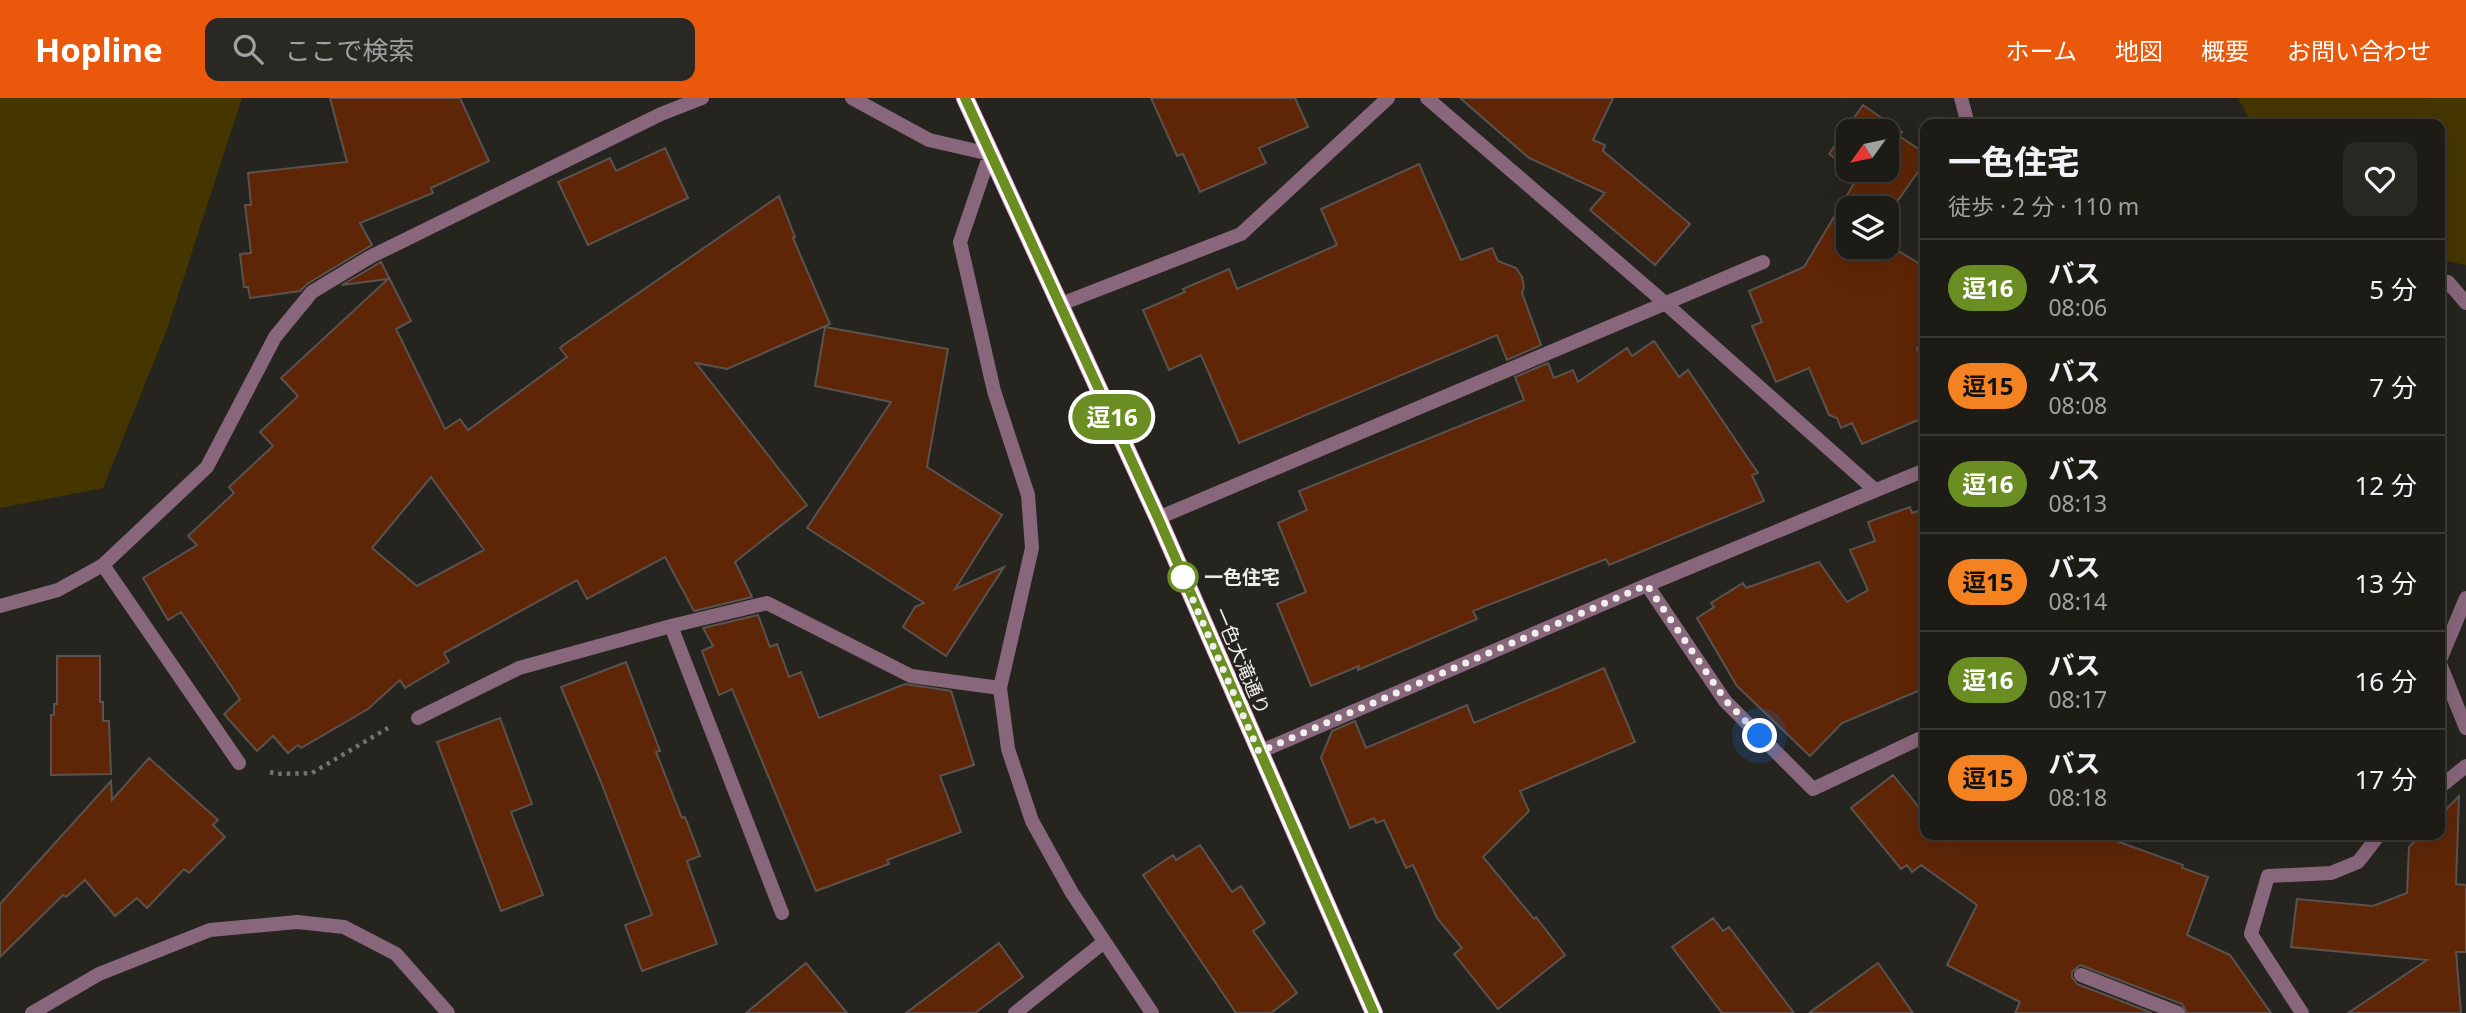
<!DOCTYPE html>
<html lang="ja">
<meta charset="utf-8">
<style>
:root{--surface:#1c1b16;--page:#292823;--text:#f1f3f6;--muted:#a0a1a1;--line:#3a3935;--accent:#ea580c}
body{margin:0;font-family:"Noto Sans","Noto Sans JP",sans-serif;background:var(--page);color:var(--text);height:100vh;display:flex;flex-direction:column;font-size:26px;white-space:nowrap}
*{box-sizing:border-box;margin:0}
p{font-size:23px;color:var(--muted)}
.icon{flex:none;width:38px;height:38px;fill:none;stroke:currentColor;stroke-width:2;stroke-linecap:round;stroke-linejoin:round}
.map{position:relative;flex:1;overflow:hidden}
.panel{position:absolute;left:1920px;top:21px;width:525px;height:721px;display:flex;flex-direction:column;background:var(--surface);border-radius:14px;box-shadow:0 7px 28px #0002,0 0 0 2px var(--line)}
.panel>*{flex:none}
.badge{padding:0 14px;border-radius:23px;font-size:24px;line-height:46px}
.needle{width:46px;rotate:237deg}
.tools{position:absolute;left:1836px;top:21px;display:grid;gap:14px}
.tools a{display:grid;place-items:center;width:63px;height:63px;border-radius:14px;background:var(--surface);box-shadow:0 7px 28px #0002,0 0 0 2px var(--line);font-size:35px}
.you{position:absolute;width:35px;height:35px;margin:-18px;border:5px solid #fff;border-radius:50%;background:#1a73e8;box-shadow:0 0 0 10px #1a73e833}
.map>.badge{position:absolute;translate:-50% -50%;box-shadow:0 0 0 4px #fff}
.round{display:grid;place-items:center;flex:none;width:74px;height:74px;border-radius:14px;background:var(--page)}
.overview{display:flex;align-items:center;justify-content:space-between;height:119px;padding:0 28px}
h1{font-size:33px;font-weight:700;line-height:52px}
ul{padding:0;list-style:none}
li{display:flex;align-items:center;gap:21px;height:98px;padding:0 28px;border-top:2px solid var(--line)}
li div{flex:1}
li b{display:block;font-size:26px}
li em{font-style:normal}
li .badge{min-width:77px;font-weight:700;text-align:center}
header{display:flex;align-items:center;gap:42px;box-sizing:border-box;height:98px;padding:0 35px;background:var(--accent);color:#fff}
header strong{font-size:33px}
nav{display:flex;gap:38px;margin-inline-start:auto;font-size:24px}
.search{width:490px;height:63px;background:var(--page);display:flex;align-items:center;gap:18px;box-sizing:border-box;padding:0 24px;border-radius:14px;color:var(--muted);font-size:26px}
.map>svg:first-child{display:block}
.green{fill:#453600}
.building{fill:#5e2607;stroke:#5a524f;stroke-width:2;fill-rule:evenodd}
.lines{fill:none;stroke-linecap:round;stroke-linejoin:round}
.path{stroke:#75736e;stroke-width:4.5;stroke-dasharray:3.5 5;stroke-linecap:butt}
.service{stroke:#88667b;stroke-width:14}
.minor{stroke:#88667b;stroke-width:14}
.tertiary{stroke:#88667b;stroke-width:14}
.primary{stroke:#eda8d3;stroke-width:18}
.line-casing{stroke:#fff;stroke-width:16}
.line{stroke:#6b8e23;stroke-width:10}
.walk{stroke:#efeeea;stroke-width:7;stroke-dasharray:0 12.6}
.stop-dot{fill:#fff;stroke:#6b8e23;stroke-width:3.5}
.labels{text-anchor:middle;stroke-width:5;stroke-linejoin:round;paint-order:stroke}
.stop-label{font-size:19px;font-weight:bold;fill:#efeeea;stroke:#26241e;text-anchor:start}
.street-label{font-size:19px;fill:#efeeea;stroke:#26241e}
</style>
<header>
<strong>Hopline</strong>
<div class="search"><svg class="icon" aria-label="search" viewBox="0 0 24 24"><circle cx="10" cy="10" r="6"/><path d="M15 15l6 6"/></svg>ここで検索</div>
<nav><a>ホーム</a><a>地図</a><a>概要</a><a>お問い合わせ</a></nav>
</header>
<div class="map">
<svg width="2466" height="915" viewBox="0 0 2466 915">
<rect width="100%" height="100%" fill="#26241e"/>
<path class="green" d="M 0,0 L 242,0 L 166,234 L 103,390 L 0,410 Z
M 2238,0 L 2466,0 L 2466,167 L 2440,162 L 2440,26 L 2252,26 Z"/>
<path class="building" d="M 330,0 L 460,0 L 489,63 L 431,90 L 433,95 L 360,125 L 372,147 L 307,186 L 300,193 L 250,200 L 248,189 L 244,189 L 240,156 L 251,155 L 245,107 L 251,107 L 248,75 L 347,64 Z
M 1151,0 L 1295,0 L 1308,29 L 1259,50 L 1266,65 L 1200,94 L 1183,56 L 1177,58 Z
M 1460,0 L 1613,0 L 1593,42 L 1605,47 L 1603,53 L 1690,126 L 1655,167 L 1590,112 L 1605,95 L 1529,60 Z
M 1863,7 L 1902,34 L 1899,38 L 1925,55 L 1925,64 L 1886,119 L 1886,110 L 1848,110 L 1848,149 L 1892,149 L 1925,169 L 1925,238 L 1917,251 L 1925,269 L 1925,319 L 1862,346 L 1852,325 L 1841,330 L 1837,320 L 1829,317 L 1809,270 L 1776,284 L 1752,228 L 1762,224 L 1749,193 L 1804,169 L 1859,77 L 1852,72 L 1886,72 L 1886,33 L 1848,33 L 1848,69 L 1829,56 Z
M 665,50 L 688,100 L 588,147 L 558,84 L 610,60 L 616,73 Z
M 1419,66 L 1461,162 L 1492,150 L 1498,163 L 1516,170 L 1522,179 L 1524,189 L 1522,195 L 1541,247 L 1507,262 L 1497,237 L 1239,345 L 1201,257 L 1169,272 L 1143,212 L 1185,194 L 1183,191 L 1229,171 L 1237,191 L 1337,147 L 1321,111 Z
M 779,98 L 795,139 L 793,140 L 830,226 L 727,271 L 696,265 L 807,407 L 735,464 L 752,499 L 694,513 L 665,459 L 587,501 L 577,482 L 444,555 L 449,564 L 405,590 L 400,582 L 368,611 L 301,650 L 298,647 L 288,655 L 273,638 L 257,653 L 224,616 L 240,601 L 181,514 L 168,522 L 143,480 L 197,447 L 188,438 L 234,395 L 229,389 L 273,348 L 260,334 L 298,298 L 281,280 L 388,181 L 342,187 L 381,164 L 411,223 L 396,231 L 445,331 L 460,321 L 468,332 L 567,259 L 560,250 L 562,248 ZM 431,379 L 484,452 L 417,488 L 372,450 Z
M 825,229 L 948,251 L 927,369 L 1002,417 L 955,491 L 1004,469 L 946,558 L 903,529 L 915,509 L 924,505 L 807,430 L 891,304 L 815,288 Z
M 1654,243 L 1679,279 L 1688,272 L 1758,375 L 1752,377 L 1764,403 L 1609,467 L 1606,461 L 1473,513 L 1477,521 L 1358,572 L 1359,568 L 1311,588 L 1277,506 L 1306,494 L 1278,425 L 1307,412 L 1299,393 L 1524,302 L 1515,279 L 1548,265 L 1554,280 L 1573,272 L 1578,284 L 1627,250 L 1632,258 Z
M 1910,409 L 1912,415 L 1925,411 L 1925,590 L 1842,625 L 1810,658 L 1737,588 L 1697,520 L 1714,509 L 1711,505 L 1743,485 L 1746,490 L 1819,464 L 1847,504 L 1868,492 L 1850,452 L 1875,443 L 1868,424 Z
M 758,517 L 770,549 L 777,546 L 789,579 L 801,574 L 819,620 L 905,586 L 951,593 L 974,667 L 940,678 L 961,734 L 887,762 L 889,766 L 816,793 L 732,591 L 719,597 L 702,553 L 713,548 L 703,530 Z
M 57,558 L 100,558 L 100,604 L 103,604 L 103,623 L 109,623 L 111,676 L 51,677 L 51,617 L 54,617 L 54,606 L 57,606 Z
M 626,564 L 660,653 L 656,654 L 682,720 L 685,719 L 700,758 L 687,763 L 717,846 L 642,873 L 625,827 L 652,817 L 601,684 L 561,589 Z
M 1604,570 L 1635,644 L 1520,693 L 1529,713 L 1483,759 L 1534,821 L 1536,819 L 1565,857 L 1498,911 L 1454,856 L 1462,850 L 1437,820 L 1413,767 L 1406,770 L 1384,722 L 1376,725 L 1374,720 L 1350,730 L 1321,660 L 1332,633 L 1355,623 L 1366,650 L 1467,607 L 1474,625 Z
M 500,620 L 532,706 L 511,714 L 543,797 L 501,813 L 437,644 Z
M 149,660 L 218,722 L 213,727 L 225,739 L 189,775 L 184,771 L 147,810 L 137,800 L 115,818 L 85,782 L 66,799 L 63,797 L 0,859 L 0,806 L 111,683 L 112,702 Z
M 1893,677 L 1925,717 L 1925,737 L 2100,737 L 2183,767 L 2182,770 L 2208,779 L 2187,837 L 2230,857 L 2271,915 L 2187,915 L 2182,906 L 2080,867 L 2072,874 L 2072,879 L 2077,886 L 2152,915 L 2015,915 L 2020,904 L 1947,867 L 1977,807 L 1921,767 L 1912,774 L 1907,767 L 1901,771 L 1851,710 Z
M 2459,698 L 2456,786 L 2466,787 L 2466,854 L 2456,854 L 2461,915 L 2348,915 L 2427,862 L 2291,849 L 2297,801 L 2373,808 L 2407,795 L 2409,749 L 2421,737 L 2440,737 L 2440,718 Z
M 1200,747 L 1232,794 L 1241,788 L 1265,825 L 1253,833 L 1297,895 L 1271,915 L 1236,915 L 1143,777 L 1173,757 L 1176,762 Z
M 1713,820 L 1723,833 L 1729,829 L 1794,915 L 1722,915 L 1672,849 Z
M 999,845 L 1023,879 L 975,915 L 906,915 Z
M 806,865 L 847,915 L 746,915 Z
M 1878,865 L 1913,915 L 1809,915 Z"/>
<g class="lines">
<path class="path" d="M 270,674 L 277,676 L 312,675 L 388,630"/>
<path class="service" d="M 103,467 L 239,665"/>
<path class="minor" d="M 852,0 L 929,42 L 990,56 L 960,144 L 994,293 L 1028,397 L 1032,450 L 1000,590 L 1008,651 L 1032,723 L 1072,795 L 1152,915
M 1427,0 L 1665,205 L 1875,392
M 1961,0 L 1968,26
M 2440,192 L 2448,184 L 2466,205
M 1061,206 L 1241,136 L 1388,0
M 1158,420 L 1763,164
M 1647,487 L 1725,603 L 1813,691 L 1925,638
M 0,508 L 58,492 L 103,467 L 207,369 L 275,239 L 312,194 L 370,159 L 661,16 L 702,0
M 671,528 L 782,815
M 2440,562 L 2466,500
M 2440,566 L 2466,630
M 418,620 L 519,570 L 671,528 L 767,505 L 911,578 L 1000,590
M 1259,654 L 1647,487 L 1925,372
M 2440,689 L 2466,668
M 2081,877 L 2178,915
M 1015,915 L 1104,844
M 2302,915 L 2251,836 L 2268,778 L 2331,775 L 2358,764 L 2379,737"/>
<path class="tertiary" d="M 32,915 L 99,876 L 210,832 L 297,824 L 344,829 L 396,856 L 448,915"/>
<path class="primary" d="M 965,0 L 1158,420 L 1374,915"/>
</g>
<g class="lines">
<g class="line-casing">
<path id="line" d="M 965,0 L 1158,420 L 1374,915"/>
</g>
<use href="#line" class="line"/>
<path class="walk" d="M 1183,479 L 1259,654 L 1647,487 L 1726,603 L 1760,638"/>
</g>
<circle class="stop-dot" cx="1183" cy="479" r="14"/>
<g class="labels">
<g class="stop-label">
<text x="1204" y="486">一色住宅</text>
</g>
<g class="street-label">
<text transform="translate(1242 563) rotate(67)" y="7">一色大滝通り</text>
</g>
</g>
</svg>
<div class="tools">
<a><svg class="needle" viewBox="-14 -14 28 28"><path d="M0-13l5 13h-10z" fill="#e53935"/><path d="M0 13l5-13h-10z" fill="#a0a1a1"/></svg></a>
<a><svg class="icon" aria-label="layers" viewBox="0 0 24 24"><path d="M12 4l9 5-9 5-9-5zM3 14l9 5 9-5"/></svg></a>
</div>
<div class="you" style="left:1760px;top:638px"></div>
<b class="badge" style="left:1112px;top:319px;background:#6b8e23;color:#fff">逗16</b>
<section class="panel">
<div class="overview"><div><h1>一色住宅</h1><p>徒歩 · 2 分 · 110 m</p></div><a class="round"><svg class="icon" aria-label="heart" viewBox="0 0 24 24"><path d="M12 20l-8-8c-3-5 5-10 8-4 3-6 11-1 8 4z"/></svg></a></div>
<ul>
<li><span class="badge" style="background:#6b8e23;color:#fff">逗16</span><div><b>バス</b><p>08:06</p></div><em>5 分</em></li>
<li><span class="badge" style="background:#f58220;color:#111">逗15</span><div><b>バス</b><p>08:08</p></div><em>7 分</em></li>
<li><span class="badge" style="background:#6b8e23;color:#fff">逗16</span><div><b>バス</b><p>08:13</p></div><em>12 分</em></li>
<li><span class="badge" style="background:#f58220;color:#111">逗15</span><div><b>バス</b><p>08:14</p></div><em>13 分</em></li>
<li><span class="badge" style="background:#6b8e23;color:#fff">逗16</span><div><b>バス</b><p>08:17</p></div><em>16 分</em></li>
<li><span class="badge" style="background:#f58220;color:#111">逗15</span><div><b>バス</b><p>08:18</p></div><em>17 分</em></li>
</ul>
</section>
</div>
